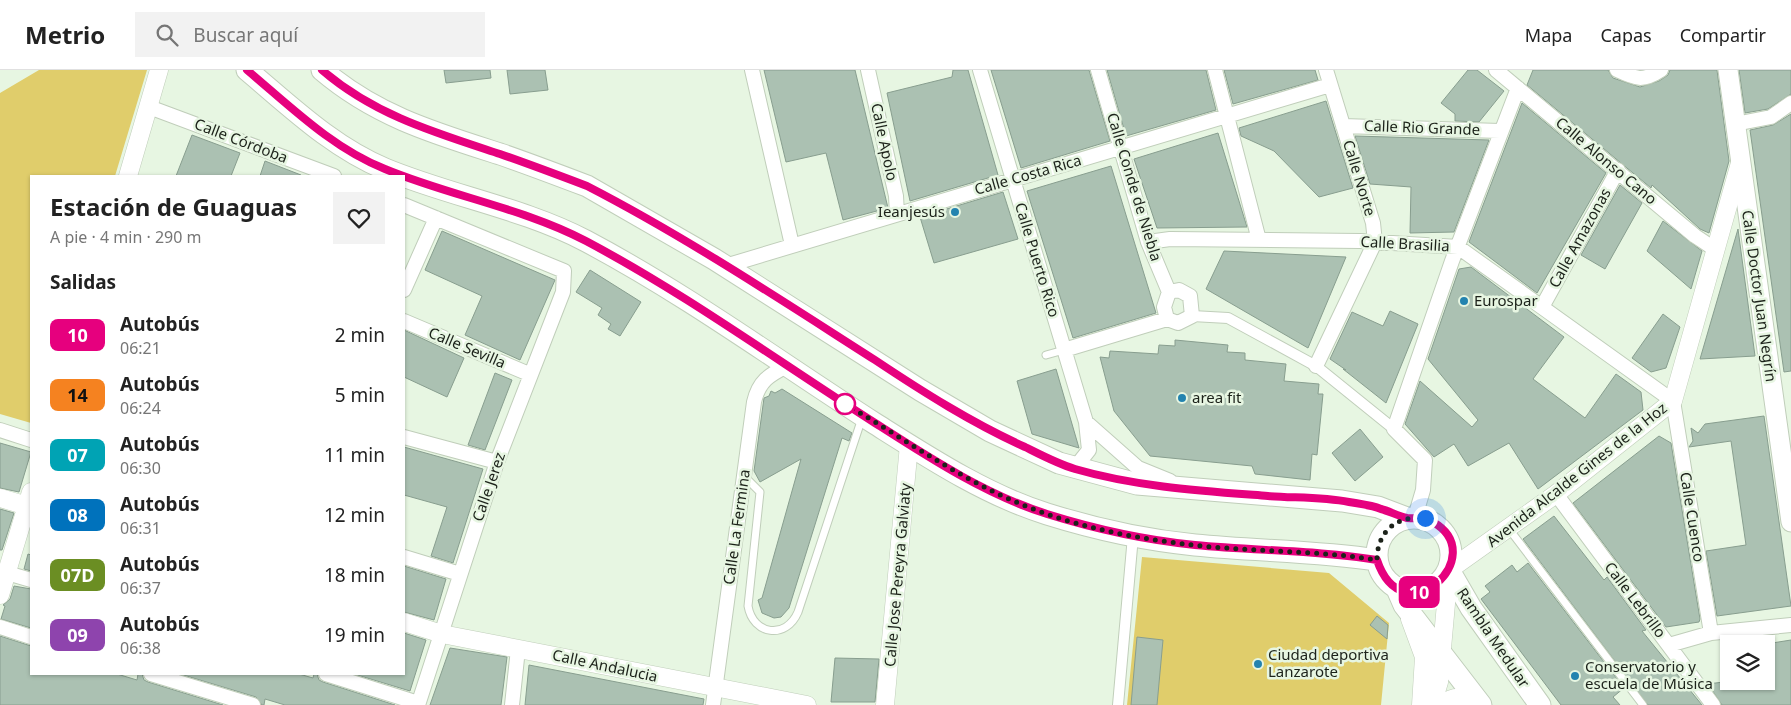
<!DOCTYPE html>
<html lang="es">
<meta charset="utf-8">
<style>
:root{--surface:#fff;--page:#f2f2f2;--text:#222;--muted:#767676;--line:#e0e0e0}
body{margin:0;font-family:"Noto Sans",sans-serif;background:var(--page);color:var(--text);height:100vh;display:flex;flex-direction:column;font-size:19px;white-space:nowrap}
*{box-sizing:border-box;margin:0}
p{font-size:16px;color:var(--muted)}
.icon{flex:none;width:28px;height:28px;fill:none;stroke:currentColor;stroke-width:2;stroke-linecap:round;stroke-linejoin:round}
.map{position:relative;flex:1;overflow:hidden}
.sheet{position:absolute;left:30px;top:105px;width:375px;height:500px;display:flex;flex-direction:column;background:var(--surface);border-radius:0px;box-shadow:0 1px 4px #0004}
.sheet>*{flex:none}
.badge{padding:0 10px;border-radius:8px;font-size:18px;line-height:32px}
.tools{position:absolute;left:1720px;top:565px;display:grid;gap:10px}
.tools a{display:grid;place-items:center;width:55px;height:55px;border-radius:0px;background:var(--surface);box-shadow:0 1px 4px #0004;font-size:25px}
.you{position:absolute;width:25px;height:25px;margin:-12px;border:4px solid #fff;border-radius:50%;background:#1a73e8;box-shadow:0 0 0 8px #1a73e833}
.map>.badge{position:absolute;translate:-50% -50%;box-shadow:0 0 0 2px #fff}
h2{padding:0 20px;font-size:19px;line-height:45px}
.round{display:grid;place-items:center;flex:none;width:52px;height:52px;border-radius:0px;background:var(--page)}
.overview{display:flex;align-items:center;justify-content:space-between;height:85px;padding:0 20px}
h1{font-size:24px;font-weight:700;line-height:38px}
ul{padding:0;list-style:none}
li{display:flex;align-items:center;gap:15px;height:60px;padding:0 20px}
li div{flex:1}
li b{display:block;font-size:19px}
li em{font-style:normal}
li .badge{min-width:55px;font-weight:700;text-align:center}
header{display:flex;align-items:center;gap:30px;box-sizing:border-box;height:70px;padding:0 25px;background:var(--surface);border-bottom:1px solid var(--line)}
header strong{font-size:24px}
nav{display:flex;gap:28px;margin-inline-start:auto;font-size:18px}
.search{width:350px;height:45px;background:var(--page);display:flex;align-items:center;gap:12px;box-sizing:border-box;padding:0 18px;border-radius:0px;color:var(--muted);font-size:19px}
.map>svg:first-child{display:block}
.green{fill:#e0cd6b}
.building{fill:#abc1b2;stroke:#889e8f}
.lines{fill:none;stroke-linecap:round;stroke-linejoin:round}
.service-casing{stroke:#c0ceba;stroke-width:9}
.pedestrian-casing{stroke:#c0ceba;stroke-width:12}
.minor-casing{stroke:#c0ceba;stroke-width:16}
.tertiary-casing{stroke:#c0ceba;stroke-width:19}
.secondary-casing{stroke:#c0ceba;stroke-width:21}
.primary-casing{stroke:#c0ceba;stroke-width:23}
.service{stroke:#fff;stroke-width:7}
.pedestrian{stroke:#fff;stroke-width:10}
.minor{stroke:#fff;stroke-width:14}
.tertiary{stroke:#fff;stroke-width:18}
.secondary{stroke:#fff;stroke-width:19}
.primary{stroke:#fff;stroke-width:21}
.line-casing{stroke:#fff;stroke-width:11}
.line{stroke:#e6007e;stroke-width:8}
.walk{stroke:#1c221a;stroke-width:5;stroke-dasharray:0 9}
.poi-dot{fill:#2383af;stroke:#e7f6e2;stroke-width:2}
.stop-dot{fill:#fff;stroke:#e6007e;stroke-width:2.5}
.labels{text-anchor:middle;stroke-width:5;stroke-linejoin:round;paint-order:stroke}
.street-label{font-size:15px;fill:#1c221a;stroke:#e7f6e2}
.poi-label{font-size:15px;fill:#1c221a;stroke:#e7f6e2;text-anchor:start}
</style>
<header>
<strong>Metrio</strong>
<div class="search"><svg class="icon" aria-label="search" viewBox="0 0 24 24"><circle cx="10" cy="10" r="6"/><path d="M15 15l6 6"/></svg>Buscar aquí</div>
<nav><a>Mapa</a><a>Capas</a><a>Compartir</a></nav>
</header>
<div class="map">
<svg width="1791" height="635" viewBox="0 0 1791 635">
<rect width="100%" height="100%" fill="#e7f6e2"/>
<path class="green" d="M 39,0 L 147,0 L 115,106 L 31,106 L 31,353 L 0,344 L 0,23 Z
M 1142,487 L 1329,503 L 1389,553 L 1381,635 L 1127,635 Z"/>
<path class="building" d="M 444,0 L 490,0 L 491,8 L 446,13 Z
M 507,0 L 545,0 L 548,20 L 510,24 Z
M 764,0 L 855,0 L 888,138 L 843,150 L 826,83 L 786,92 Z
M 953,0 L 968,0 L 998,105 L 910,131 L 887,23 L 952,7 Z
M 991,0 L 1089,0 L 1110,71 L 1021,98 Z
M 1107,0 L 1206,0 L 1216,40 L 1126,66 Z
M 1224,0 L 1315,0 L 1318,10 L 1233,34 Z
M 1468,0 L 1477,0 L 1504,21 L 1479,52 L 1455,51 L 1455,44 L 1441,33 Z
M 1533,0 L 1608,0 L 1613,8 L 1640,17 L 1659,11 L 1668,5 L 1670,0 L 1717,0 L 1729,91 L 1709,163 L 1700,159 L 1652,115 L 1651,118 L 1527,15 Z
M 1739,0 L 1791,0 L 1791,24 L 1768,39 L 1745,43 Z
M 1326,31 L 1353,118 L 1319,127 L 1274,81 L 1241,66 L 1239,58 Z
M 1522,33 L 1606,103 L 1537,223 L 1469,172 Z
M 1791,44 L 1791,301 L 1784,302 L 1750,60 L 1773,55 Z
M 1218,63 L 1247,157 L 1157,158 L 1134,89 Z
M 192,65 L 240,83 L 231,106 L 176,106 Z
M 1355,66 L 1489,70 L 1454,162 L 1410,163 L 1411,117 L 1370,114 Z
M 265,91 L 301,105 L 301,106 L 260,106 Z
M 1111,96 L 1156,243 L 1073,268 L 1027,121 Z
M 1620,115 L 1642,133 L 1605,199 L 1581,185 Z
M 1003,122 L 1018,169 L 934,193 L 920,147 Z
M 1663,151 L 1702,181 L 1691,219 L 1647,181 Z
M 1738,159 L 1755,286 L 1700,289 Z
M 442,161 L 555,210 L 520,290 L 465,265 L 482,226 L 425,200 Z
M 1224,181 L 1346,187 L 1308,278 L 1206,219 Z
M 1471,197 L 1564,267 L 1533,309 L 1585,348 L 1616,304 L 1641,322 L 1643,340 L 1538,419 L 1509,373 L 1468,396 L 1454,374 L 1434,387 L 1405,354 L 1420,311 L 1472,357 L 1478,350 L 1428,289 L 1459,199 Z
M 590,200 L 641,232 L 620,266 L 608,259 L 611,254 L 598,245 L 602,238 L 576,222 Z
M 1390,241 L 1418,254 L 1386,333 L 1343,299 L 1346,300 L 1330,289 L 1352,242 L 1383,256 Z
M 1663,244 L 1680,257 L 1666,298 L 1651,302 L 1632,288 Z
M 404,260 L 464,288 L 447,327 L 404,307 Z
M 1175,270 L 1228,275 L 1227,282 L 1245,283 L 1245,290 L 1286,294 L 1284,311 L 1319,314 L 1318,324 L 1323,324 L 1317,385 L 1312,384 L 1310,410 L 1255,404 L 1252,396 L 1150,386 L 1114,341 L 1100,287 L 1109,288 L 1110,281 L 1158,284 L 1159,275 L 1175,276 Z
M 1056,299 L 1079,378 L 1032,364 L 1017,311 Z
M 495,303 L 512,310 L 485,380 L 468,375 Z
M 782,319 L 852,363 L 849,371 L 842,368 L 789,538 L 781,547 L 774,548 L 762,543 L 758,530 L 762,528 L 801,389 L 760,412 L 754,401 L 764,328 L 769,326 L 771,321 L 775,323 Z
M 1764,346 L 1791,536 L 1717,546 L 1706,481 L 1746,475 L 1731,371 L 1689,377 L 1693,371 L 1691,358 L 1698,363 L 1705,354 Z
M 1360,359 L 1383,387 L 1355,411 L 1332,383 Z
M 1659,366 L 1671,373 L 1700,549 L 1699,552 L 1666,557 L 1573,433 Z
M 0,373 L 31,382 L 19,422 L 0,418 Z
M 404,377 L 483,399 L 453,493 L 431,486 L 447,437 L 404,425 Z
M 0,439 L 14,443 L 2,480 L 0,480 Z
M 1554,446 L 1604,510 L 1607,507 L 1646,560 L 1642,561 L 1702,635 L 1648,635 L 1523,469 Z
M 28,484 L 31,485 L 31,501 L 24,499 Z
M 1528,493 L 1624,618 L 1613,627 L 1620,635 L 1561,635 L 1481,529 L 1490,522 L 1485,516 L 1512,495 L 1517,502 Z
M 404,496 L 446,509 L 434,550 L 404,542 Z
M 14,516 L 31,519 L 31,558 L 1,549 L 5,536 L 3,535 L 10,529 Z
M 1377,546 L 1388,555 L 1387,569 L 1370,555 Z
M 404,563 L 426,570 L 410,621 L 354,604 L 404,604 Z
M 0,566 L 31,576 L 31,604 L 117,604 L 137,610 L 138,604 L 142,604 L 144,610 L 148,612 L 223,635 L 0,635 Z
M 1137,567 L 1163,570 L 1157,635 L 1131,635 Z
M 1791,570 L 1791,635 L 1722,635 L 1708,614 L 1731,611 L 1766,611 L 1766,574 Z
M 450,578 L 507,587 L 501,635 L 430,635 Z
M 835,588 L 879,589 L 875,632 L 831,632 Z
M 529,595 L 704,629 L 703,635 L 525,635 Z
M 180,604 L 299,604 L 313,608 L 314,604 L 317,604 L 319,610 L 323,612 L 395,635 L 285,635 L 265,629 L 264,635 L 262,635 L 256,627 Z"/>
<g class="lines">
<g class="service-casing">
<path id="service" d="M 1046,285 L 1064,280
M 744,406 L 760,422 L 748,536 C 753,565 786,570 798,542 L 862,348
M 1509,459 L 1643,635"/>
</g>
<g class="pedestrian-casing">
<path id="pedestrian" d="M 1192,246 L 1228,248 L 1316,296 L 1394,359
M 1118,635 L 1133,466"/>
</g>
<g class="minor-casing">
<path id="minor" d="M 752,0 L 792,175
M 868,0 L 896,126 L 897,144
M 980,0 L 1086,352 L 1089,380 L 1074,399
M 1098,0 L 1148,172 L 1169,222
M 1215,0 L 1259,170
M 1496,0 L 1695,166 L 1716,180
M 1617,0 C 1636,9 1643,12 1661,0
M 149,37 L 334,106
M 1735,54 L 1771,47 L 1791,33
M 1343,56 L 1500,61
M 404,135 L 564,201 L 563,222 L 497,392 L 418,635
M 1148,172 L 1170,169 L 1360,171 L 1458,177 L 1673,331 L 1711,563
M 725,196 L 1330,15
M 404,220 L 436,148
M 1542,237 L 1618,100
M 1167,249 L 1164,237 L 1169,222
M 404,251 L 529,304
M 1064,280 L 1167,249 L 1178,253 L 1192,246 L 1190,226 L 1179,220 L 1169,222
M 1316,296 L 1375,172 L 1373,153 L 1326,0
M 1086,352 L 1138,398 L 1170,411
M 0,360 L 31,370
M 404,367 L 497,392
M 1556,424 L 1713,635
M 1415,447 L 1423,420 L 1425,390 L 1394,359 L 1452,191 L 1518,18
M 404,487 L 460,504
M 0,501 L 31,510
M 0,557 L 31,567
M 1669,575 L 1711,563 L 1791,555
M 151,604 L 253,635
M 326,604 L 418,633
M 512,635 L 518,579
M 713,635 L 754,332 C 759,311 769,305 787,296"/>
</g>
<g class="tertiary-casing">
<path id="tertiary" d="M 128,106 L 159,0
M 0,428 L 31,437
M 0,525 L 31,422
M 1410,549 L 1424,587 L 1421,635
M 404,552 L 442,564 L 807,635
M 885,635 L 909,375
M 1432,635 L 1439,612 L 1449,500 L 1556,424 L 1673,331 L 1740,93
M 1442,635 C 1455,624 1464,627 1478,635"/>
</g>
<g class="secondary-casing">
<path id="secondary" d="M 1728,0 L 1791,452"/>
</g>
<g class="primary-casing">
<path id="primary" d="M 247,0 C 290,36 332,77 385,99 C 450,126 523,138 586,171 C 686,224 779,292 874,353 C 928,387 986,425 1047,444 C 1095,459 1145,470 1195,475 C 1256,481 1317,481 1377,490
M 322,0 C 376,46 434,63 500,84 C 529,94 558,105 587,116 L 714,189 L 920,320 L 990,361 L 1059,393 L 1137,414 L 1342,431 L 1378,437 L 1407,448
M1377 485a37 37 0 1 1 74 0a37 37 0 1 1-74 0Z
M 1449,500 L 1471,538 L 1540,635
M 1397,519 L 1404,535 L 1481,635"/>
</g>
<use href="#service" class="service"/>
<use href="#pedestrian" class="pedestrian"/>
<use href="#minor" class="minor"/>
<use href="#tertiary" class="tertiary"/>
<use href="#secondary" class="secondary"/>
<use href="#primary" class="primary"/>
</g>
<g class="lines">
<g class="line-casing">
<path id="line" d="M 247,0 C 290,36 332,78 385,99 C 450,126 523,138 586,171 C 686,224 779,292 875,353 C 928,387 986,425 1047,444 C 1095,459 1145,470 1195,475 C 1256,481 1317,480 1377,490 C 1403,568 1492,486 1433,452 C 1424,447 1417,449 1407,448 C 1398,446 1389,441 1381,439 C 1371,435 1360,434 1349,432 C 1323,427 1295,428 1268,426 C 1204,421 1137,417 1075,399 C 1058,394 1041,385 1025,377 C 972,353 923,322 875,290 C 781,230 686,167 587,116 C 558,105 529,94 500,84 C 436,63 374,45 322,0"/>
</g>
<use href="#line" class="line"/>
<path class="walk" d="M 845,334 C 910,372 972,418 1044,443 C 1091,460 1143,469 1192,475 C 1254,482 1316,480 1377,490 C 1377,462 1396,445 1425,448"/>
</g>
<g class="poi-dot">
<circle cx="955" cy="142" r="5"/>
<circle cx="1464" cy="231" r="5"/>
<circle cx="1182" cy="328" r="5"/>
<circle cx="1258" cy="594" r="5"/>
<circle cx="1575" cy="606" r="5"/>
</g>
<circle class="stop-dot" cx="845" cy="334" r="10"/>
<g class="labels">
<g class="street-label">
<text transform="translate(1422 58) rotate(2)" y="5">Calle Rio Grande</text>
<text transform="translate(241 71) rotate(21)" y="5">Calle Córdoba</text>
<text transform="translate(884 72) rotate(78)" y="5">Calle Apolo</text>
<text transform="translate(1606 91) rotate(40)" y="5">Calle Alonso Cano</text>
<text transform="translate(1028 105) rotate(-16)" y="5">Calle Costa Rica</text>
<text transform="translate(1359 108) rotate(73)" y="5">Calle Norte</text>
<text transform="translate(1134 117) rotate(73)" y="5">Calle Conde de Niebla</text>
<text transform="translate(1580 168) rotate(-61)" y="5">Calle Amazonas</text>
<text transform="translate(1405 174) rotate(3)" y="5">Calle Brasilia</text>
<text transform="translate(1037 190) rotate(73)" y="5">Calle Puerto Rico</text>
<text transform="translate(1759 226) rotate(82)" y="5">Calle Doctor Juan Negrín</text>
<text transform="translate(467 278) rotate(23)" y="5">Calle Sevilla</text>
<text transform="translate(1577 405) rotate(-38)" y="5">Avenida Alcalde Gines de la Hoz</text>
<text transform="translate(489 417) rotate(-71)" y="5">Calle Jerez</text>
<text transform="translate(1692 447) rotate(81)" y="5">Calle Cuenco</text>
<text transform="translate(737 457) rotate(-82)" y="5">Calle La Fermina</text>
<text transform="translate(898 505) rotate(-85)" y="5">Calle Jose Pereyra Galviaty</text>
<text transform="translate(1635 530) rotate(53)" y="5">Calle Lebrillo</text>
<text transform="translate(1493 568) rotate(56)" y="5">Rambla Medular</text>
<text transform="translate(605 596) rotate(12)" y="5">Calle Andalucia</text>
</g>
<g class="poi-label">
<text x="945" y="147" text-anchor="end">Ieanjesús</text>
<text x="1474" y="236">Eurospar</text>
<text x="1192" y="333">area fit</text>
<text x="1268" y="590">Ciudad deportiva<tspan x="1268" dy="17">Lanzarote</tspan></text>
<text x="1585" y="602">Conservatorio y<tspan x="1585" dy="17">escuela de Música</tspan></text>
</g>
</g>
</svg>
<div class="tools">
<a><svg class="icon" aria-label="layers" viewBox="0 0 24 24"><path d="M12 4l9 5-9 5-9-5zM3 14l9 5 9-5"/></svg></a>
</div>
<div class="you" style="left:1425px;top:448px"></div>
<b class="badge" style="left:1419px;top:522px;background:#e6007e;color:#fff">10</b>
<section class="sheet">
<div class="overview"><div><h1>Estación de Guaguas</h1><p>A pie · 4 min · 290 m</p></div><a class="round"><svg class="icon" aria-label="heart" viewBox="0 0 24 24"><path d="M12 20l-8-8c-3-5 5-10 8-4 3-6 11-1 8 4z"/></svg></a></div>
<h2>Salidas</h2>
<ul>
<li><span class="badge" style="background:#e6007e;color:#fff">10</span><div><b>Autobús</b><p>06:21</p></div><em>2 min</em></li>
<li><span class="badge" style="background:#f58220;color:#111">14</span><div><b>Autobús</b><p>06:24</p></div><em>5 min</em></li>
<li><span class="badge" style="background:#00a3b4;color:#fff">07</span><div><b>Autobús</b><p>06:30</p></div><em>11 min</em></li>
<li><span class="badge" style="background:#0072bc;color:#fff">08</span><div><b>Autobús</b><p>06:31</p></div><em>12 min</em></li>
<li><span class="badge" style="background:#6b8e23;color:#fff">07D</span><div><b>Autobús</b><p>06:37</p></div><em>18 min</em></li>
<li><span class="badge" style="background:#8e44ad;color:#fff">09</span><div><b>Autobús</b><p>06:38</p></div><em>19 min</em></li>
</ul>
</section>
</div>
